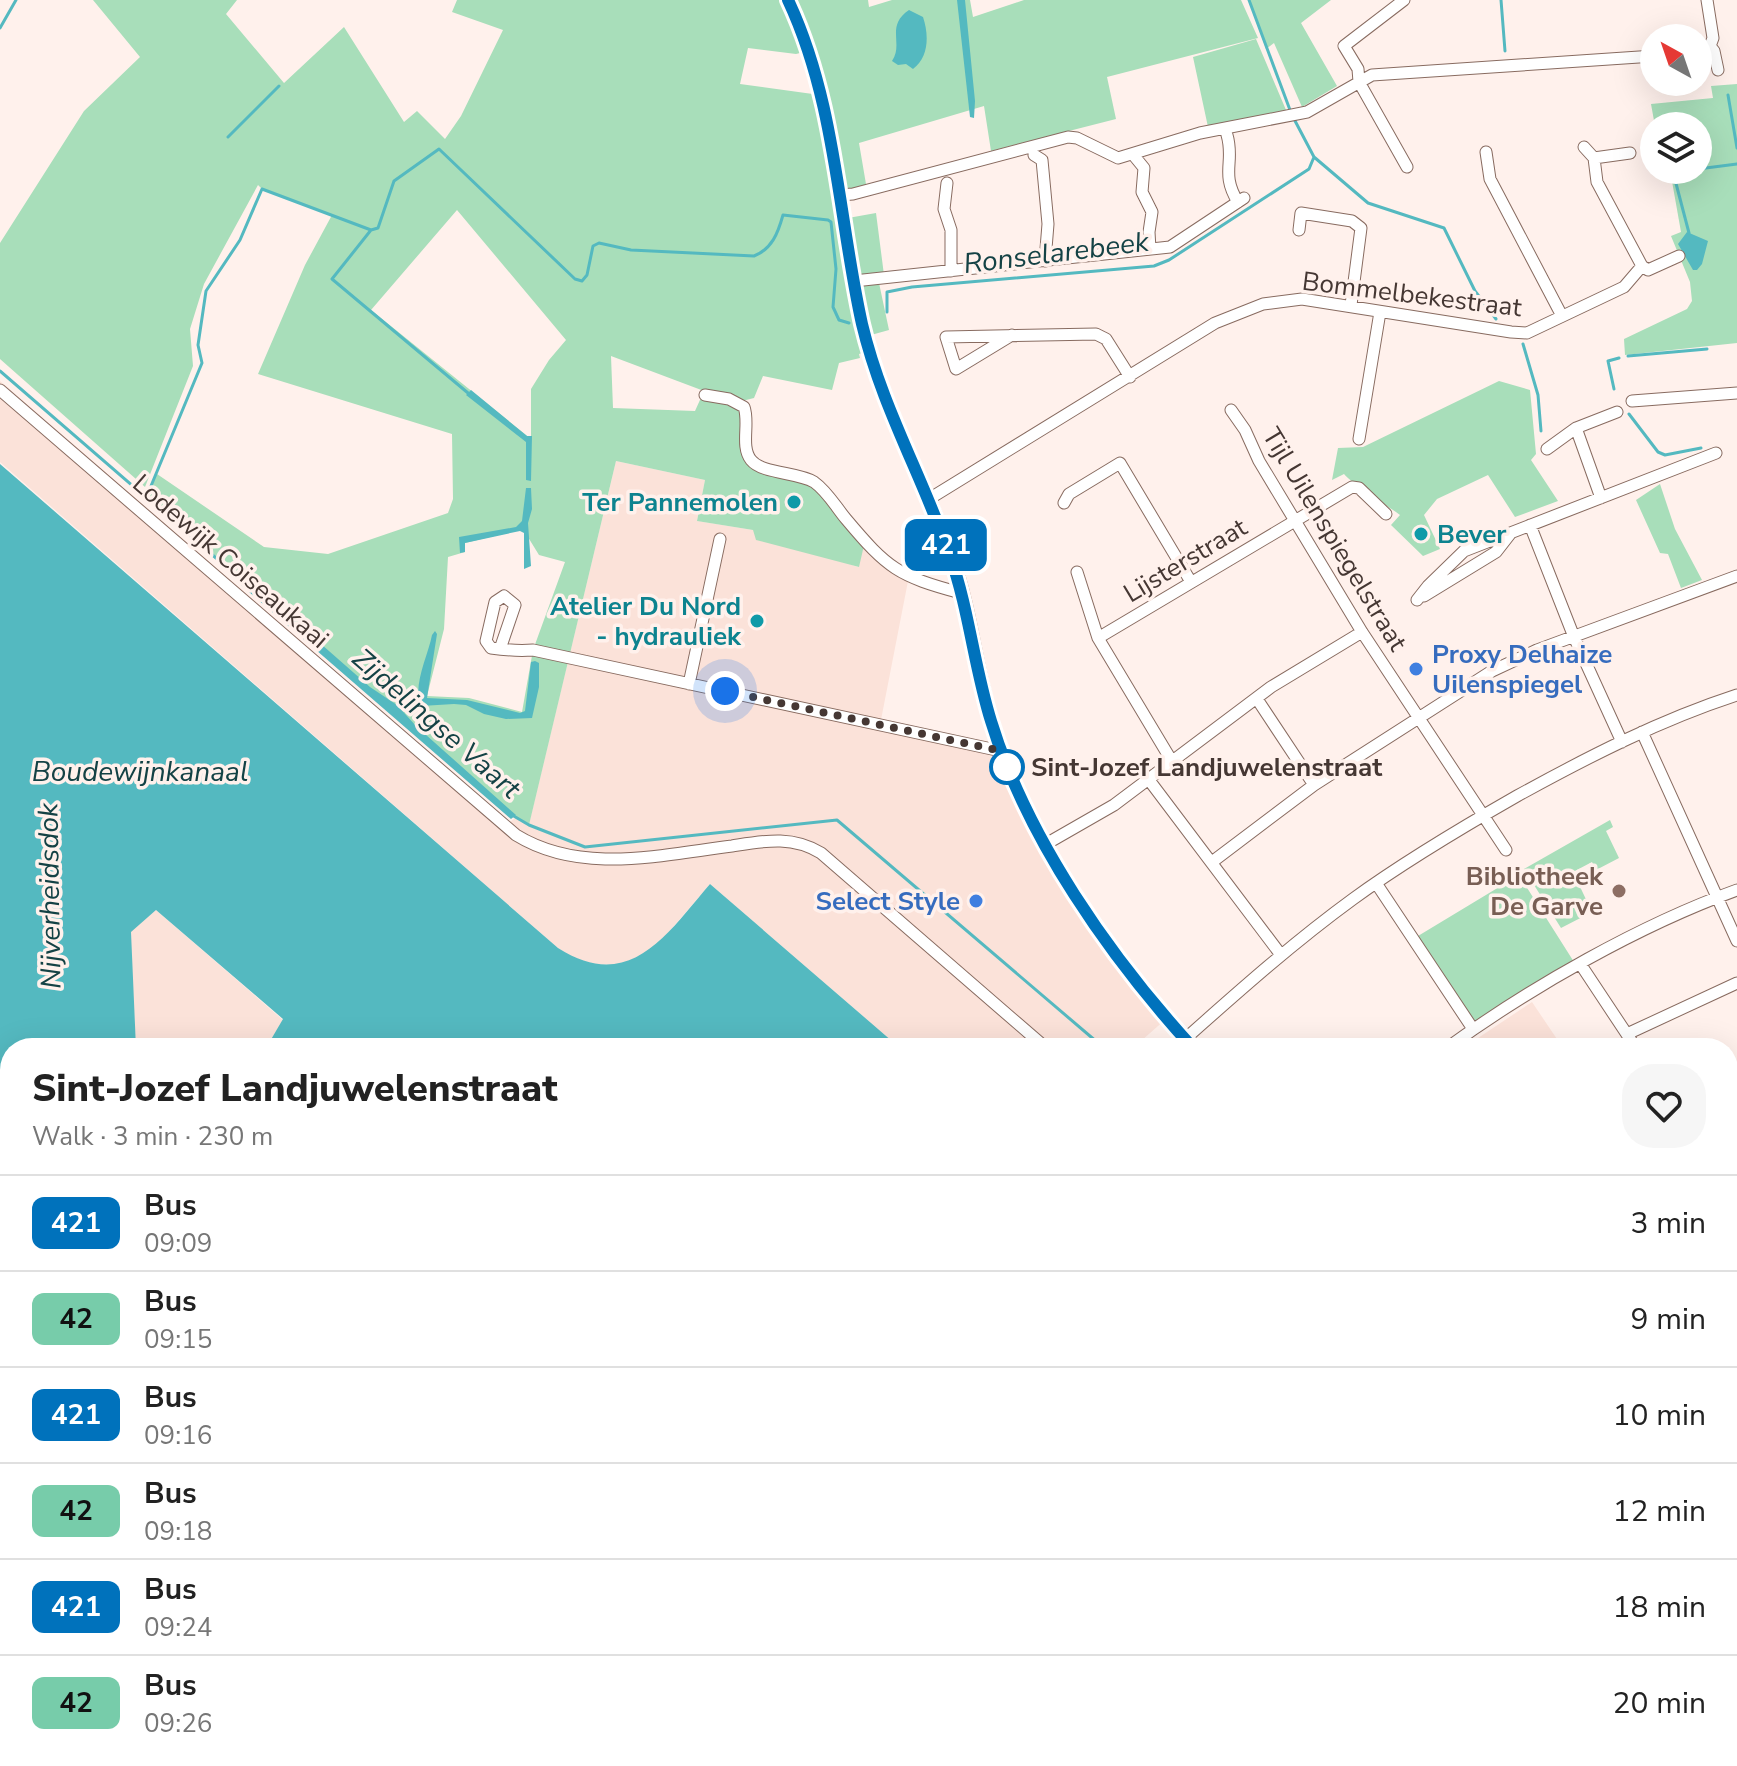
<!DOCTYPE html>
<meta charset="utf-8">
<style>
:root{--surface:#fff;--page:#f6f6f6;--text:#222;--muted:#767676;--line:#e0e0e0}
body{margin:0;font-family:"Nunito Sans",sans-serif;background:var(--page);color:var(--text);height:100vh;display:flex;flex-direction:column;font-size:30px;white-space:nowrap}
*{box-sizing:border-box;margin:0}
p{font-size:26px;color:var(--muted)}
.icon{flex:none;width:44px;height:44px;fill:none;stroke:currentColor;stroke-width:2;stroke-linecap:round;stroke-linejoin:round}
.map{position:relative;flex:1;overflow:hidden}
.panel{position:absolute;left:0px;top:1038px;width:1738px;height:728px;display:flex;flex-direction:column;background:var(--surface);border-radius:32px 32px 0 0;box-shadow:0 8px 32px #0002}
.panel>*{flex:none}
.badge{padding:0 16px;border-radius:12px;font-size:28px;line-height:52px}
.needle{width:52px;rotate:320deg}
.buttons{position:absolute;left:1640px;top:24px;display:grid;gap:16px}
.buttons a{display:grid;place-items:center;width:72px;height:72px;border-radius:50%;background:var(--surface);box-shadow:0 8px 32px #0002;font-size:40px}
.you{position:absolute;width:40px;height:40px;margin:-20px;border:6px solid #fff;border-radius:50%;background:#1a73e8;box-shadow:0 0 0 12px #1a73e833}
.map>.badge{position:absolute;translate:-50% -50%;box-shadow:0 0 0 4px #fff}
.round{display:grid;place-items:center;flex:none;width:84px;height:84px;border-radius:32px;background:var(--page)}
.head{display:flex;align-items:center;justify-content:space-between;height:136px;padding:0 32px}
h1{font-size:38px;font-weight:800;line-height:60px}
ul{padding:0;list-style:none}
li{display:flex;align-items:center;gap:24px;height:96px;padding:0 32px;border-top:2px solid var(--line)}
li div{flex:1}
li b{display:block;font-size:30px}
li em{font-style:normal}
li .badge{min-width:88px;font-weight:700;text-align:center}
.map>svg:first-child{display:block}
.built{fill:#fbe2d9}
.green{fill:#a8deba;fill-rule:evenodd}
.water{fill:#54b9c0}
.lines{fill:none;stroke-linecap:round;stroke-linejoin:round}
.stream{stroke:#54b9c0;stroke-width:3}
.minor-casing{stroke:#886b60;stroke-width:13}
.major-casing{stroke:#b78370;stroke-width:16}
.minor{stroke:#fff;stroke-width:11}
.major{stroke:#f8cdbd;stroke-width:14}
.line-casing{stroke:#fff;stroke-width:18}
.line{stroke:#0072bc;stroke-width:12}
.walk{stroke:#453733;stroke-width:8;stroke-dasharray:0 14.4}
.culture-dot{fill:#0f9aa8;stroke:#fff1ec;stroke-width:3}
.shop-dot{fill:#3f7fe0;stroke:#fff1ec;stroke-width:3}
.stop-dot{fill:#fff;stroke:#0072bc;stroke-width:4}
.education-dot{fill:#8d6e63;stroke:#fff1ec;stroke-width:3}
.labels{text-anchor:middle;stroke-width:7;stroke-linejoin:round;paint-order:stroke}
.street-label{font-size:26px;fill:#453733;stroke:#fff1ec}
.culture-label{font-size:26px;font-weight:bold;fill:#0d838f;stroke:#fff1ec;text-anchor:end}
.shop-label{font-size:26px;font-weight:bold;fill:#366cbe;stroke:#fff1ec;text-anchor:start}
.stop-label{font-size:26px;font-weight:bold;fill:#453733;stroke:#fff1ec;text-anchor:start}
.education-label{font-size:26px;font-weight:bold;fill:#785e54;stroke:#fff1ec;text-anchor:end}
.water-label{font-size:28px;font-style:italic;fill:#144245;stroke:#fff1ec}
</style>
<div class="map">
<svg width="1737" height="1766" viewBox="0 0 1737 1766">
<rect width="100%" height="100%" fill="#fff1ec"/>
<path class="built" d="M 0,381 L 510,822 L 515,818 L 528,825 L 530,820 L 616,461 L 705,480 L 697,521 L 753,530 L 858,567 L 865,541 L 909,576 L 880,725 L 995,750 L 1017,807 L 1031,834 L 1166,1019 L 1133,1048 L 900,1048 L 710,884 L 668,933 L 650,950 L 631,961 L 613,965 L 594,964 L 575,959 L 558,948 L 0,462 Z
M 156,910 L 283,1020 L 266,1048 L 136,1048 L 130,932 Z
M 1532,1002 L 1563,1048 L 1466,1046 Z
M 0,1304 L 10,1336 L 10,1756 L 465,1756 L 477,1766 L 179,1766 L 174,1763 L 171,1766 L 0,1766 Z
M 664,1756 L 1123,1756 L 1134,1766 L 676,1766 Z
M 1298,1756 L 1603,1756 L 1594,1766 L 1307,1766 Z"/>
<path class="green" d="M 93,0 L 237,0 L 226,14 L 284,83 L 344,27 L 404,122 L 417,111 L 445,139 L 461,116 L 503,30 L 452,12 L 457,0 L 868,0 L 869,7 L 892,0 L 970,0 L 973,17 L 1024,0 L 1241,0 L 1258,38 L 1107,77 L 1116,119 L 991,151 L 984,106 L 859,143 L 867,190 L 840,195 C 834,246 850,302 862,353 L 859,354 L 860,358 L 839,363 L 832,390 L 763,376 L 754,398 L 738,402 L 751,461 L 807,479 L 865,541 L 859,567 L 756,540 L 753,530 L 697,521 L 705,480 L 616,461 L 529,825 L 515,818 L 146,498 L 157,474 L 264,547 L 328,554 L 448,513 L 453,499 L 452,434 L 258,374 L 305,265 L 332,215 L 262,189 L 258,185 L 204,284 L 190,329 L 193,366 L 145,487 L 0,359 L 0,243 L 84,111 L 140,57 ZM 748,48 L 796,54 L 808,51 L 820,95 L 740,84 ZM 457,210 L 566,340 L 549,360 L 531,389 L 531,439 L 371,310 ZM 611,356 L 704,391 L 695,411 L 613,408 ZM 523,529 L 539,555 L 565,562 L 533,650 L 522,712 L 469,698 L 427,696 L 444,629 L 448,557 L 465,552 L 465,543 Z
M 1249,0 L 1331,0 L 1301,23 L 1337,86 L 1302,107 L 1274,43 L 1266,49 Z
M 1256,39 L 1286,110 L 1208,127 L 1193,57 Z
M 1737,84 L 1737,343 L 1625,355 L 1624,339 L 1687,309 L 1692,301 L 1690,282 L 1671,236 L 1681,232 L 1670,170 L 1698,170 L 1698,126 L 1655,126 L 1651,104 L 1713,98 L 1711,86 Z
M 876,213 L 884,275 L 863,277 L 857,270 L 848,218 Z
M 879,283 L 889,330 L 871,335 L 861,292 L 864,286 Z
M 1499,381 L 1530,390 L 1536,454 L 1531,460 L 1558,501 L 1515,517 L 1488,475 L 1437,499 L 1424,515 L 1440,549 L 1423,556 L 1391,525 L 1400,515 C 1388,506 1351,483 1344,474 L 1332,480 L 1338,448 L 1363,447 Z
M 1660,484 L 1675,529 L 1702,580 L 1681,588 L 1668,554 L 1660,553 L 1636,500 Z
M 1610,820 L 1613,827 L 1606,831 L 1619,858 L 1596,870 L 1592,862 L 1573,872 L 1592,912 L 1561,928 L 1524,869 Z
M 1519,875 L 1574,962 L 1473,1023 L 1418,936 Z"/>
<path class="water" d="M 957,0 L 965,0 L 975,101 L 974,118 L 970,117 Z
M 909,10 L 923,17 C 929,35 929,57 913,69 L 906,64 L 898,65 L 892,61 C 904,44 885,26 909,10 Z
M 1687,232 L 1708,241 L 1702,264 L 1697,270 L 1693,270 L 1678,244 Z
M 471,390 L 527,436 L 532,436 L 531,481 L 526,480 L 526,442 L 466,395 Z
M 0,464 L 558,948 C 630,994 667,934 710,884 L 900,1048 L 266,1048 L 283,1019 L 156,910 L 131,932 L 136,1048 L 10,1048 L 10,1336 L 0,1304 Z
M 526,488 L 531,488 L 532,509 L 528,523 L 531,566 L 524,569 L 524,533 L 520,531 L 465,543 L 465,552 L 460,553 L 459,537 L 516,527 L 522,521 Z
M 247,579 L 370,687 L 397,705 L 416,726 L 516,815 L 511,819 L 504,813 L 241,585 Z
M 435,631 L 437,634 L 427,698 L 467,700 L 520,713 L 525,711 L 531,662 L 535,661 L 539,663 L 539,687 L 532,718 L 506,719 L 484,714 L 466,705 L 454,704 L 421,706 C 412,686 428,656 432,635 Z
M 1737,1683 L 1737,1759 L 1725,1761 L 1709,1759 L 1701,1766 L 1654,1766 L 1671,1756 L 1728,1756 L 1728,1694 Z
M 464,1756 L 661,1756 L 672,1766 L 476,1766 Z
M 1123,1756 L 1298,1756 L 1307,1766 L 1134,1766 Z"/>
<g class="lines">
<path class="stream" d="M 1249,0 L 1290,110
M 1501,0 L 1505,51
M 0,28 L 16,0
M 1728,95 L 1737,148
M 1293,117 L 1314,157 L 1368,203 L 1444,228 L 1475,291 L 1496,319
M 228,137 L 279,86
M 1698,169 L 1737,164
M 371,230 L 332,279 L 468,393
M 1689,233 L 1673,172 L 1690,170
M 887,312 L 887,292 L 912,287 L 1154,266 L 1169,260 L 1309,169 L 1314,157
M 1523,344 L 1538,395 L 1541,431
M 1628,356 L 1707,349
M 0,371 L 246,584
M 1614,389 L 1608,361 L 1619,358
M 1629,414 L 1658,452 L 1665,455 L 1701,448
M 146,498 L 202,363 L 198,345 L 206,291 L 240,240 L 262,189 L 371,230 L 378,228 L 394,181 L 439,149 L 575,279 L 582,281 L 587,275 L 593,246 L 599,243 L 631,250 L 754,256 C 772,249 778,233 783,215 L 828,220 L 831,222 L 836,269 L 833,307 L 839,320 L 849,323
M 512,815 L 529,825 L 585,847 L 837,820 L 1104,1048"/>
<g class="minor-casing">
<path id="minor" d="M 1404,0 L 1344,46 L 1358,69 L 1359,82 L 1407,167
M 1710,46 L 1714,51 L 1718,70
M 1698,52 L 1710,46 L 1713,38 L 1707,0
M 1227,135 C 1235,162 1220,173 1238,202
M 1584,147 L 1594,158 L 1630,153
M 1486,152 L 1490,179 L 1562,316
M 1034,155 L 1042,160 L 1048,224 L 1045,261
M 1135,157 L 1144,168 L 1142,192 L 1152,212 L 1149,232 L 1150,249
M 1594,158 L 1597,182 L 1642,266
M 947,183 L 944,209 L 951,230 L 951,271
M 840,195 L 853,194 L 1068,137 L 1077,138 L 1118,158 L 1200,133 L 1307,112 L 1372,75 L 1654,56
M 1299,230 L 1301,213 L 1352,221 L 1361,228 L 1351,305
M 854,281 L 1170,247 L 1244,198
M 1012,335 L 956,369 L 946,337 L 1096,334 L 1106,339 L 1130,377
M 0,390 L 516,835 C 581,875 660,855 732,846 C 764,841 792,835 821,853 L 1046,1048
M 705,395 L 729,399 L 744,407 C 750,423 740,446 751,460 C 762,474 798,472 814,482 C 827,491 836,507 846,519 C 888,569 898,576 961,593
M 1632,401 L 1737,393
M 1231,410 L 1245,430 L 1259,461 L 1362,632 L 1506,850
M 1576,428 L 1617,412
M 1359,439 L 1380,312
M 1547,449 L 1576,428 L 1601,498
M 929,499 L 1215,323 L 1263,304 L 1302,299 L 1511,332 L 1527,333 L 1624,287 L 1642,266 L 1648,270 L 1679,256
M 1064,503 L 1069,494 L 1120,463 L 1191,582
M 1530,525 L 1574,637 L 1622,742
M 1077,572 L 1098,638 L 1173,763
M 1424,596 L 1496,552 L 1510,534
M 1417,600 L 1428,586 L 1464,551 L 1716,453
M 1098,638 L 1352,487 L 1359,488 L 1386,514
M 500,649 L 515,605 L 504,596 L 495,602 L 486,641 L 491,648 C 505,650 519,651 533,650 L 1001,751
M 689,684 L 720,539
M 1257,699 L 1314,785
M 1642,732 L 1737,941
M 1149,780 L 1281,955
M 1046,844 L 1114,805 L 1271,687 L 1362,632
M 1212,862 L 1314,785 L 1492,671 L 1537,650 L 1737,576
M 1376,883 L 1473,1029
M 1581,965 L 1636,1048
M 1627,1034 L 1737,983
M 1185,1039 C 1239,991 1294,942 1353,899 C 1405,861 1461,828 1517,796 C 1588,757 1660,720 1737,695
M 1447,1048 C 1531,987 1640,925 1737,890
M 1728,1074 L 1737,1069
M 1728,1151 L 1737,1147
M 1728,1216 L 1737,1237
M 1728,1297 L 1737,1294
M 1728,1365 L 1737,1345
M 1728,1469 L 1737,1472
M 1728,1615 L 1737,1602
M 0,1664 L 10,1675
M 88,1756 L 99,1766
M 906,1756 L 917,1766
M 1319,1756 L 1331,1766"/>
</g>
<g class="major-casing">
<path id="major" d="M 788,0 C 836,102 838,216 862,324 C 881,405 923,478 951,556 C 970,609 975,667 991,721 C 1027,839 1110,957 1193,1048
M 0,1606 L 10,1618
M 1728,1634 L 1737,1626
M 1728,1656 L 1737,1646
M 148,1756 L 159,1766
M 1695,1756 L 1700,1766
M 1610,1766 L 1618,1756
M 1627,1766 L 1637,1756"/>
</g>
<use href="#minor" class="minor"/>
<use href="#major" class="major"/>
</g>
<g class="lines">
<g class="line-casing">
<path id="line" d="M 788,0 C 836,102 838,216 862,324 C 881,405 923,478 950,556 C 969,609 974,667 991,721 C 1027,839 1110,957 1193,1048"/>
</g>
<use href="#line" class="line"/>
<path class="walk" d="M 725,691 L 1001,751 L 1007,767"/>
</g>
<g class="culture-dot">
<circle cx="794" cy="502" r="8"/>
<circle cx="1421" cy="534" r="8"/>
<circle cx="757" cy="621" r="8"/>
</g>
<g class="shop-dot">
<circle cx="1416" cy="669" r="8"/>
<circle cx="976" cy="901" r="8"/>
</g>
<circle class="stop-dot" cx="1007" cy="767" r="16"/>
<circle class="education-dot" cx="1619" cy="891" r="8"/>
<g class="labels">
<g class="street-label">
<text transform="translate(1412 294) rotate(7)" y="9">Bommelbekestraat</text>
<text transform="translate(1335 539) rotate(59)" y="9">Tijl Uilenspiegelstraat</text>
<text transform="translate(1185 560) rotate(-31)" y="9">Lijsterstraat</text>
<text transform="translate(231 561) rotate(41)" y="9">Lodewijk Coiseaukaai</text>
</g>
<g class="culture-label">
<text x="778" y="511">Ter Pannemolen</text>
<text x="1437" y="543" text-anchor="start">Bever</text>
<text x="741" y="615">Atelier Du Nord<tspan x="741" dy="30">- hydrauliek</tspan></text>
</g>
<g class="shop-label">
<text x="1432" y="663">Proxy Delhaize<tspan x="1432" dy="30">Uilenspiegel</tspan></text>
<text x="960" y="910" text-anchor="end">Select Style</text>
</g>
<g class="stop-label">
<text x="1031" y="776">Sint-Jozef Landjuwelenstraat</text>
</g>
<g class="education-label">
<text x="1603" y="885">Bibliotheek<tspan x="1603" dy="30">De Garve</tspan></text>
</g>
<g class="water-label">
<text transform="translate(1056 252) rotate(-7)" y="10">Ronselarebeek</text>
<text transform="translate(437 723) rotate(41)" y="10">Zijdelingse Vaart</text>
<text x="140" y="781">Boudewijnkanaal</text>
<text transform="translate(49 896) rotate(-91)" y="10">Nijverheidsdok</text>
</g>
</g>
</svg>
<div class="buttons">
<a><svg class="needle" viewBox="-14 -14 28 28"><path d="M0-13l5 13h-10z" fill="#e53935"/><path d="M0 13l5-13h-10z" fill="#767676"/></svg></a>
<a><svg class="icon" aria-label="layers" viewBox="0 0 24 24"><path d="M12 4l9 5-9 5-9-5zM3 14l9 5 9-5"/></svg></a>
</div>
<div class="you" style="left:725px;top:691px"></div>
<b class="badge" style="left:946px;top:545px;background:#0072bc;color:#fff">421</b>
<section class="panel">
<div class="head"><div><h1>Sint-Jozef Landjuwelenstraat</h1><p>Walk · 3 min · 230 m</p></div><a class="round"><svg class="icon" aria-label="heart" viewBox="0 0 24 24"><path d="M12 20l-8-8c-3-5 5-10 8-4 3-6 11-1 8 4z"/></svg></a></div>
<ul>
<li><span class="badge" style="background:#0072bc;color:#fff">421</span><div><b>Bus</b><p>09:09</p></div><em>3 min</em></li>
<li><span class="badge" style="background:#7ca;color:#111">42</span><div><b>Bus</b><p>09:15</p></div><em>9 min</em></li>
<li><span class="badge" style="background:#0072bc;color:#fff">421</span><div><b>Bus</b><p>09:16</p></div><em>10 min</em></li>
<li><span class="badge" style="background:#7ca;color:#111">42</span><div><b>Bus</b><p>09:18</p></div><em>12 min</em></li>
<li><span class="badge" style="background:#0072bc;color:#fff">421</span><div><b>Bus</b><p>09:24</p></div><em>18 min</em></li>
<li><span class="badge" style="background:#7ca;color:#111">42</span><div><b>Bus</b><p>09:26</p></div><em>20 min</em></li>
</ul>
</section>
</div>
